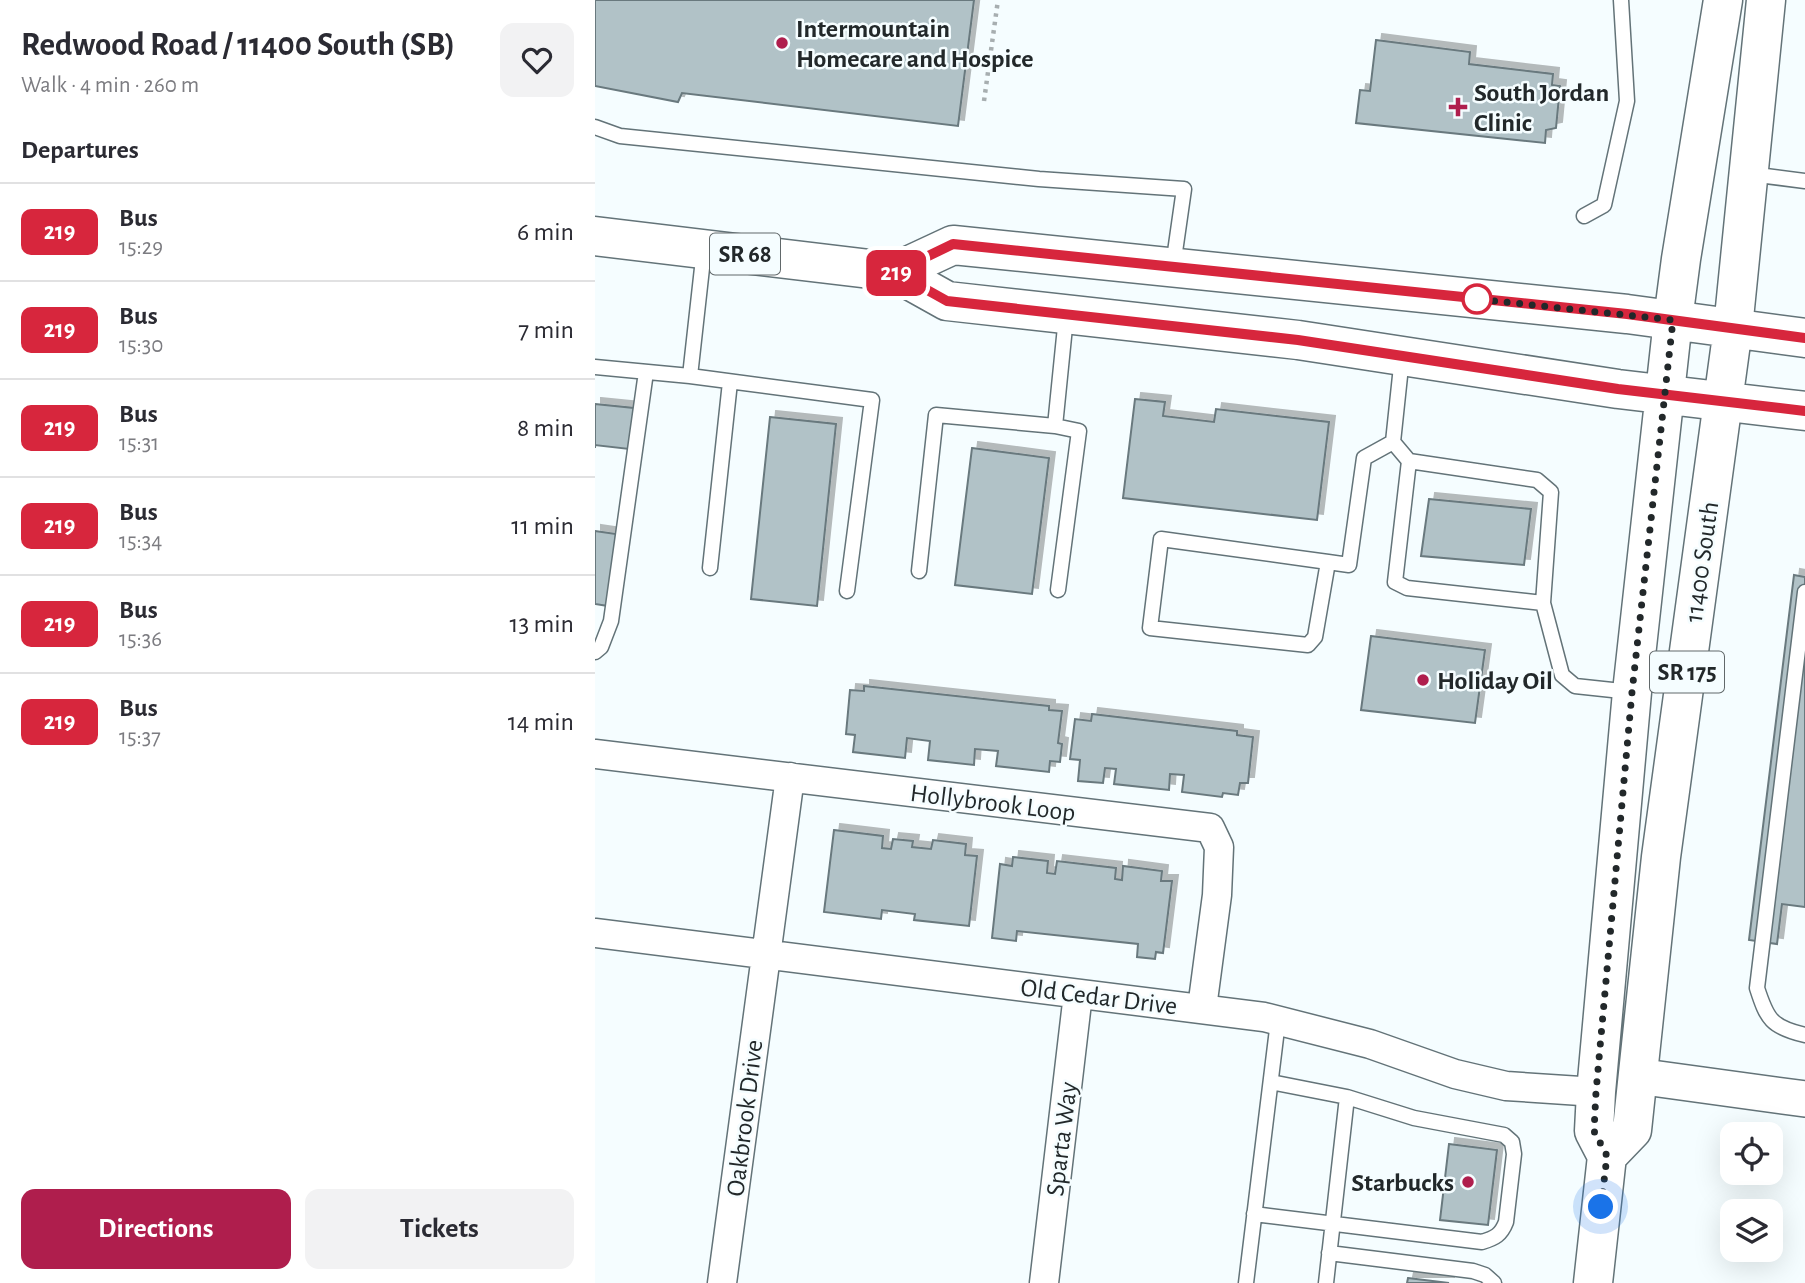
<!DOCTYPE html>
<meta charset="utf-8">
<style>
:root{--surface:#fff;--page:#f2f2f3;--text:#2b2b33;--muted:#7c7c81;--line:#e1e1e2;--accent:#af1e4d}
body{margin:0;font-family:"Alegreya Sans",sans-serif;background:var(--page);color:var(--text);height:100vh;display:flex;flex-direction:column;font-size:26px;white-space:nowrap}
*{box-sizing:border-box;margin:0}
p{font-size:23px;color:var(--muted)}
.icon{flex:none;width:38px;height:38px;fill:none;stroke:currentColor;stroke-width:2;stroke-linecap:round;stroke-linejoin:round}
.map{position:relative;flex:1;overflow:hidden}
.drawer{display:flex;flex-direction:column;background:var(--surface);width:595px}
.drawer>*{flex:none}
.badge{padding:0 14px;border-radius:10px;font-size:24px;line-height:46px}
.buttons{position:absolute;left:1125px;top:1122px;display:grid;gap:14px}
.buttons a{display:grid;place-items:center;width:63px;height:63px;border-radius:14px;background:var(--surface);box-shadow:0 7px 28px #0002;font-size:35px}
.you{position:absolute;width:35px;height:35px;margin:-18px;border:5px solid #fff;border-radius:50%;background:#1a73e8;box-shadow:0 0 0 10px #1a73e833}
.map>.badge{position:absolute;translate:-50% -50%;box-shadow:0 0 0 4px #fff}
h2{padding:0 21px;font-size:26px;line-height:63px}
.round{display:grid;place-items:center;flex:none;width:74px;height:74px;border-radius:14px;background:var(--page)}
.headline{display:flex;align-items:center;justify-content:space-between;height:119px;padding:0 21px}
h1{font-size:33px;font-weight:600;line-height:52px}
.primary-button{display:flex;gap:14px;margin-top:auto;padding:14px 21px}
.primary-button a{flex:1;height:80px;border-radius:14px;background:var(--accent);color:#fff;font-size:28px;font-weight:600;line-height:80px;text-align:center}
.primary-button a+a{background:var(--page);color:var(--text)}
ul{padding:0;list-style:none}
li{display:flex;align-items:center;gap:21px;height:98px;padding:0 21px;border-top:2px solid var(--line)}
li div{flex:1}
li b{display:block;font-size:26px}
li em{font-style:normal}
li .badge{min-width:77px;font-weight:700;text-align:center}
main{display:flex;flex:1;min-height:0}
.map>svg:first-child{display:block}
.building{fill:#b1c2c7;stroke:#69797e;stroke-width:2;filter:url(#shadow)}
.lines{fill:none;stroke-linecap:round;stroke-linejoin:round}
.service-casing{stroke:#637378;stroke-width:17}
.minor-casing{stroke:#637378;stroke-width:31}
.tertiary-casing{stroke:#637378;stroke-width:38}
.primary-casing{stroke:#637378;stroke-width:41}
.path{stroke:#a7aeb0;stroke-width:4.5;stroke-dasharray:3.5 5;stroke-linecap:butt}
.service{stroke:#fff;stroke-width:14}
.minor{stroke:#fff;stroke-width:28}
.tertiary{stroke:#fff;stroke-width:35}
.primary{stroke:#fff;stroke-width:38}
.line-casing{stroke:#fff;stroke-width:16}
.line{stroke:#d7263d;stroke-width:10}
.walk{stroke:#22282a;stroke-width:7;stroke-dasharray:0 12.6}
.poi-dot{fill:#af1e4d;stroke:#f5fdff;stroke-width:2.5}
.stop-dot{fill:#fff;stroke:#d7263d;stroke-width:3.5}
.labels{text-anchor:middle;stroke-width:5;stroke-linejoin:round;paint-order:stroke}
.shield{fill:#f5fdff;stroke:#61686a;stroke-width:2}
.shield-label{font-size:24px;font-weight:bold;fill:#22282a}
.poi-label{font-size:26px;font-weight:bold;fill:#22282a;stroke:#f5fdff;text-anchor:start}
.street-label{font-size:26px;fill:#22282a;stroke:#f5fdff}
</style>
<main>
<section class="drawer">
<div class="headline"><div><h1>Redwood Road / 11400 South (SB)</h1><p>Walk · 4 min · 260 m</p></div><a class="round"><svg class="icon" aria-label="heart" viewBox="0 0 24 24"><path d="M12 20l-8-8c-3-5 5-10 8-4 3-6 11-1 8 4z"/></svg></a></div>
<h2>Departures</h2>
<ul>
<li><span class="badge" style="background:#d7263d;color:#fff">219</span><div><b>Bus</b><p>15:29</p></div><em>6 min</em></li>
<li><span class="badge" style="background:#d7263d;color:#fff">219</span><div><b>Bus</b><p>15:30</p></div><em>7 min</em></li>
<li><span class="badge" style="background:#d7263d;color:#fff">219</span><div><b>Bus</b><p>15:31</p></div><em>8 min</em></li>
<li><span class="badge" style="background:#d7263d;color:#fff">219</span><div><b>Bus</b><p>15:34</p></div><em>11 min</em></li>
<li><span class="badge" style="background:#d7263d;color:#fff">219</span><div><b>Bus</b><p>15:36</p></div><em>13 min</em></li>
<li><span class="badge" style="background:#d7263d;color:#fff">219</span><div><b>Bus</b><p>15:37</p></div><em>14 min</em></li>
</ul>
<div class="primary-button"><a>Directions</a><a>Tickets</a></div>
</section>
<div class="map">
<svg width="1210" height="1283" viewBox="0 0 1210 1283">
<defs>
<filter id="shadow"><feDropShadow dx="6" dy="-6" stdDeviation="0" flood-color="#0004"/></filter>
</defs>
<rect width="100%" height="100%" fill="#f5fdff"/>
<path class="building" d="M 0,0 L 379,0 L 363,126 L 87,93 L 83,102 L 0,86 Z
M 781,40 L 875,52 L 874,64 L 958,74 L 957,85 L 965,86 L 961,128 L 951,130 L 950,143 L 761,123 L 765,90 L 775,91 Z
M 540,399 L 570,402 L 568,416 L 619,422 L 621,409 L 734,422 L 722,520 L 528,498 Z
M 0,404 L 39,408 L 34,449 L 0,445 L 0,448 Z
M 175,417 L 241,424 L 222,606 L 156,599 Z
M 377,448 L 454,458 L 437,594 L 360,585 Z
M 834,499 L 936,509 L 929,565 L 826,556 Z
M 0,531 L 21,534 L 13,606 L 0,604 Z
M 1199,575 L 1210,577 L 1210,907 L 1187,904 L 1182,944 L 1154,940 Z
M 776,636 L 890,650 L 880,723 L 766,710 Z
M 269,686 L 454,706 L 454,710 L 467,711 L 463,743 L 467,744 L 465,762 L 455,761 L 454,772 L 401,766 L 403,751 L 380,749 L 379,765 L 333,760 L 335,741 L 312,738 L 310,758 L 258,752 L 260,735 L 251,734 L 255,690 L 269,691 Z
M 497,714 L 642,731 L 642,735 L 658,737 L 653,783 L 645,783 L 643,795 L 628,793 L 627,797 L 587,792 L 589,775 L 575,774 L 574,790 L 519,784 L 521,769 L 510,768 L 508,783 L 483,781 L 485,760 L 475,759 L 480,719 L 496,721 Z
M 239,830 L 288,836 L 287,848 L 296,849 L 298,839 L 318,841 L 317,847 L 336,849 L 338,840 L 371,844 L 370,855 L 382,856 L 374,926 L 319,920 L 320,914 L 287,910 L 286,919 L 229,912 Z
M 418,857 L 453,861 L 452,873 L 460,874 L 462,861 L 521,868 L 520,879 L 527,880 L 528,866 L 567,871 L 566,881 L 577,881 L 568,953 L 561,952 L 560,959 L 542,957 L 543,944 L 422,931 L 421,941 L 397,938 L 405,864 L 417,866 Z
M 854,1144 L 902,1150 L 893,1225 L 845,1220 Z
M 813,1278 L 854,1283 L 812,1283 Z"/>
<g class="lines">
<g class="service-casing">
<path id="service" d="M 0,127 L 25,136 L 444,179 L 589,189 L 578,266
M 1155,174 L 1210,181
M 989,216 L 1009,205 L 1032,101 L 1026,0
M 109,250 L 95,376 L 277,400 L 252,591
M 807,357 L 798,442 L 814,461 L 800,582 L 812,588 L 948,603 L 967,675 L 980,686 L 1036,692
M 0,367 L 95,376
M 814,461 L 942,480 L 956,492 L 948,603
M 733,562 L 566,539 L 555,628 L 713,645 L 720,637 L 733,562 L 754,565 L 769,458 L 798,442
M 115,568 L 135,382
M 324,571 L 341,415 L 460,426
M 463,590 L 484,431 L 460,426 L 471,317
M 1210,592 L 1162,988 C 1172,1019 1176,1027 1210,1035
M 0,652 L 6,647 L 16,621 L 51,372
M 676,1082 L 752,1097 L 731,1283
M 659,1214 L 887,1242 C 900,1238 906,1235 911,1222 L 919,1154 L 917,1142 L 909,1135 L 819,1118 L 752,1097
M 734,1253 L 878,1271 L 890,1275 L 899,1283
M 651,1283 L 683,1021"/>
</g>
<g class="minor-casing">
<path id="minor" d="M 0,754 L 615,828 L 624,847 L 622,895 L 607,1008
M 0,933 L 669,1017 L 775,1044 L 860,1074 L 911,1086 L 1001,1092
M 127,1283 L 195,777
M 449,1283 L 483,994"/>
</g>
<g class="tertiary-casing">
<path id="tertiary" d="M 1042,1076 L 1210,1099"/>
</g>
<g class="primary-casing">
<path id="primary" d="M 0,236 L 300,272 L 352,301 L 703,340 L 1023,389 L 1210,411
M 300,272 L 358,245 L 1032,314 L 1210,338
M 1012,1156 L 1037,1130 L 1066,857 L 1138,328 L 1171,0
M 998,1283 L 1012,1156 L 999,1131 L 1001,1092 L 1037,692 L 1078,320 L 1086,259 L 1128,0"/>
</g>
<path class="path" d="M 389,101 L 403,0"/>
<use href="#service" class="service"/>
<use href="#minor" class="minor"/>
<use href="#tertiary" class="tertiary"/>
<use href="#primary" class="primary"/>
</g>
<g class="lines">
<g class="line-casing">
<path id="line" d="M 1210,338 L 1032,314 L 358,244 L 300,272 L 352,301 L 703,340 L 1023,389 L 1210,411"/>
</g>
<use href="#line" class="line"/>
<path class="walk" d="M 882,299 L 872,298 L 1078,320 L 1037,692 L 1001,1092 L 999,1131 L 1012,1156 L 1006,1207"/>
</g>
<g class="poi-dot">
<circle cx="187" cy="43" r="7"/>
<path d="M859.5 96.5h7v7h7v7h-7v7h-7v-7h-7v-7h7z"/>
<circle cx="828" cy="680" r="7"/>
<circle cx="873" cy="1182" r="7"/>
</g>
<circle class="stop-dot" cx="882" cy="299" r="14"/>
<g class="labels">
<g class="shield">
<rect x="115" y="233.5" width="70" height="41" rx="5"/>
<rect x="1055" y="651.5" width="74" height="41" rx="5"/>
</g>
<g class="shield-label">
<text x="150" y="262">SR 68</text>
<text x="1092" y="680">SR 175</text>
</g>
<g class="poi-label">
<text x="201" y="37">Intermountain<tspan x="201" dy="30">Homecare and Hospice</tspan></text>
<text x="879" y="101">South Jordan<tspan x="879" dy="30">Clinic</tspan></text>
<text x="842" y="689">Holiday Oil</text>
<text x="859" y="1191" text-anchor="end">Starbucks</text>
</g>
<g class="street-label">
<text transform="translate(1106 562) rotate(-82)" y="9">11400 South</text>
<text transform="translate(398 802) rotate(7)" y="9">Hollybrook Loop</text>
<text transform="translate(504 996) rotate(7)" y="9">Old Cedar Drive</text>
<text transform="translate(149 1118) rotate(-83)" y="9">Oakbrook Drive</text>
<text transform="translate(466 1139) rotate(-83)" y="9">Sparta Way</text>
</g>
</g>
</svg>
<div class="buttons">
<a><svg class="icon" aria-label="locate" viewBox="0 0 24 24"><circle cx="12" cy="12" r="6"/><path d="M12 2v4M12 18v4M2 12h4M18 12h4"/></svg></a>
<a><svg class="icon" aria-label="layers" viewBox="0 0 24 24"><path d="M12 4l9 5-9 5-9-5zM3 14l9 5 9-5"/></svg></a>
</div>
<div class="you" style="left:1006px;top:1207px"></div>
<b class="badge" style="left:301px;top:273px;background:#d7263d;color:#fff">219</b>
</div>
</main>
